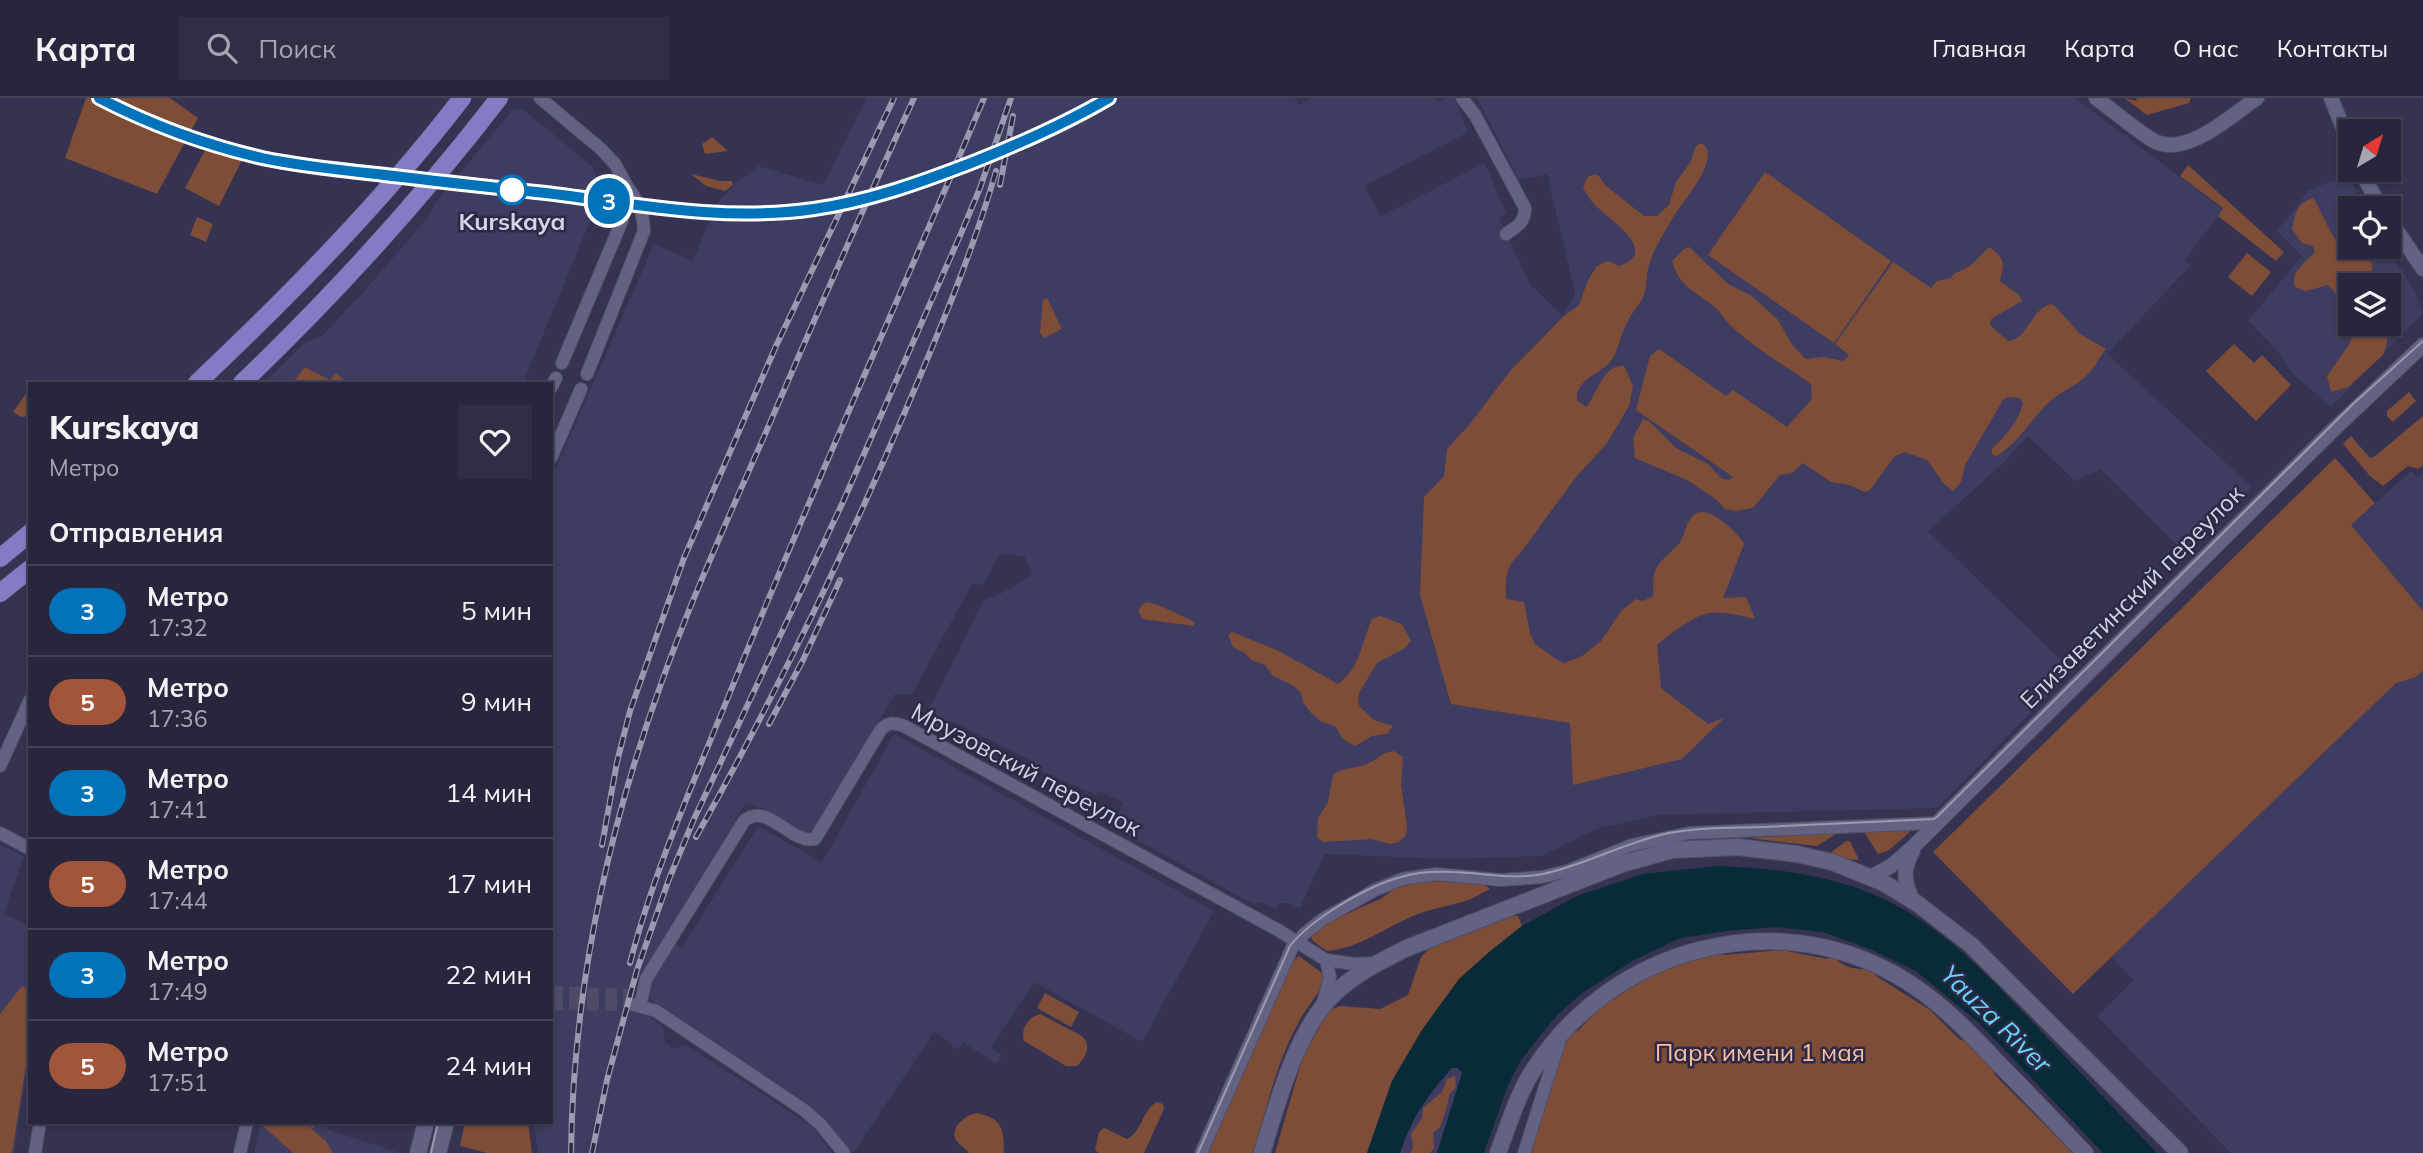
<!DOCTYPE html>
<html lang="ru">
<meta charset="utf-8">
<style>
:root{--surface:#28263d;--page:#302e44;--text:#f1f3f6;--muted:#a5a5b0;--line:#444357}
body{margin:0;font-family:Mulish,sans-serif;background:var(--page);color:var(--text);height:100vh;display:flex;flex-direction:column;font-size:26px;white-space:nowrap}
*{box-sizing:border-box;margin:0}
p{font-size:23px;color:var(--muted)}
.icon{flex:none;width:38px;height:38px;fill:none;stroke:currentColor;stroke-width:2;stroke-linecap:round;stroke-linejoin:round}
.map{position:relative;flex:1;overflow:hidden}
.details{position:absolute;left:28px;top:284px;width:525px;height:742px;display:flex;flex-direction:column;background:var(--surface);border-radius:0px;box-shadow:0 2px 5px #0004,0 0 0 2px var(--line)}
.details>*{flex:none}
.badge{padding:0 14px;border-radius:23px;font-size:24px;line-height:46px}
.needle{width:46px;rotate:38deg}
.buttons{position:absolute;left:2338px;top:21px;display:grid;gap:14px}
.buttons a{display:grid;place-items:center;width:63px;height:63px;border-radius:0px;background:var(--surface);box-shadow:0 2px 5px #0004,0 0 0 2px var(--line);font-size:35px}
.map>.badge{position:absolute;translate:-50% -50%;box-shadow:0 0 0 4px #fff}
h2{padding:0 21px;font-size:26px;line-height:63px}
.round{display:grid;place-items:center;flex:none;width:74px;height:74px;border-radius:0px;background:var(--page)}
.headline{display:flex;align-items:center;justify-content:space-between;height:119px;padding:0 21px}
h1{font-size:33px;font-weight:800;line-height:52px}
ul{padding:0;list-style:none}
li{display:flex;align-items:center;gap:21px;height:91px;padding:0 21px;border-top:2px solid var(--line)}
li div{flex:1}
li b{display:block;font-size:26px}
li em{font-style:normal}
li .badge{min-width:77px;font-weight:700;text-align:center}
header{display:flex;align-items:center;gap:42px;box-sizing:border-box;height:98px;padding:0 35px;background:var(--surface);border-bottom:2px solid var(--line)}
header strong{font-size:33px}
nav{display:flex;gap:38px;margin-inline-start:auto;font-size:24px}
.search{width:490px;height:63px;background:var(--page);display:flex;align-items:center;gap:18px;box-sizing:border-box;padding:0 24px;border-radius:0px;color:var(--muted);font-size:26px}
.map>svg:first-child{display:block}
.built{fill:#3e3c60;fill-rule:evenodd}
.green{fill:#7d4d38}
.water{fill:#082b37}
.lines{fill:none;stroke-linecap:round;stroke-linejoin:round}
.minor-tunnel{stroke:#4d4b67;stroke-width:12;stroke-dasharray:12 6;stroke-linecap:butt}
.minor-casing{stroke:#4f4e67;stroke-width:14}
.tertiary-casing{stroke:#4f4e67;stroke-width:16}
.secondary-casing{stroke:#4f4e67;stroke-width:18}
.primary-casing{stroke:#4f4e67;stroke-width:19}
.minor{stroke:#636283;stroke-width:12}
.tertiary{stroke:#636283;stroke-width:14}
.secondary{stroke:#636283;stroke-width:16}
.primary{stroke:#817cc3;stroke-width:18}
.tram{stroke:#9a99b0;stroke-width:2}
.rail-casing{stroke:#9a99b0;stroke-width:6}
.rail{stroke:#2b2946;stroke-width:3.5;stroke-dasharray:10;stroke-linecap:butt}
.line-casing{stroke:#fff;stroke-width:16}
.line{stroke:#0072ba;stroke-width:10}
.stop-dot{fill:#fff;stroke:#0072ba;stroke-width:3.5}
.labels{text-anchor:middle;stroke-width:5;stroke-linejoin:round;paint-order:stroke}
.stop-label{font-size:24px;font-weight:bold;fill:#d3d3e6;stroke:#2b2946}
.street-label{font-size:24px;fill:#d3d3e6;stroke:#2b2946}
.park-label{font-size:24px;fill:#febea0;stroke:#2b2946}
.water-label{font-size:26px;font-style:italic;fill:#68d3fb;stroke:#2b2946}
</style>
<header>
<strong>Карта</strong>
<div class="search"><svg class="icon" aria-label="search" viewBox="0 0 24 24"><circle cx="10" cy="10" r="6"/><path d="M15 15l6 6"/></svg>Поиск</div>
<nav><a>Главная</a><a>Карта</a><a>О нас</a><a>Контакты</a></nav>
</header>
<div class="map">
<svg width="2423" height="1055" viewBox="0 0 2423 1055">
<rect width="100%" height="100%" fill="#353351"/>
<path class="built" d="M 866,0 L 1295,0 L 1299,7 L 1312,0 L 1435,0 L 1438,4 L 1445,0 L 1454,0 L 1468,34 L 1364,88 L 1381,118 L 1485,65 L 1506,115 L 1499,120 L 1530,186 L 1563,218 L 1575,195 L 1547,76 L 1519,82 L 1477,0 L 2075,0 L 2223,111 L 2185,162 L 2191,167 L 2107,256 L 2252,389 L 2186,456 L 2100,371 L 2075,383 L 2028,338 L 2001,367 L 1928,433 L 2072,573 L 1937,710 L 1657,717 L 1596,731 L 1542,758 L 1448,761 L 1325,756 L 1300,810 L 1288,805 L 1279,805 L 1277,811 L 1261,804 L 1255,807 L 1117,731 L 1114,724 L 1123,704 L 1098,693 L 1096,697 L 1030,668 L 1032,663 L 951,623 L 944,634 L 935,629 L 940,620 L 928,613 L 959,553 L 983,502 L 1002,495 L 1033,476 L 1024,458 L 999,457 L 983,487 L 972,486 L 912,596 L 895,596 L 814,732 L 806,734 L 763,711 L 746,705 L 635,887 L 633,915 L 649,919 L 663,929 L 665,945 L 674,951 L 685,946 L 753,990 L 812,1029 L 832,1055 L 538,1055 L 534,1024 L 551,1024 L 551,382 L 654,146 L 693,163 L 717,105 L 737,84 L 759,68 L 823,87 Z
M 514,10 L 525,13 L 593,69 L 603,92 L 523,285 L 264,285 L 304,245 L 323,237 L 366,191 L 429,118 L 436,104 Z
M 2348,77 L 2364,110 L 2350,110 L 2350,149 L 2385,149 L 2416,194 L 2423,215 L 2331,309 L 2292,275 L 2275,250 L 2248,223 L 2302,158 L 2277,133 L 2309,92 ZM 2350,187 L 2389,187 L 2389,226 L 2350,226 Z
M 2411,373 L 2418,380 L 2423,375 L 2423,513 L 2351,427 Z
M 2423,573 L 2423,1055 L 2231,1055 L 2097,918 L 2134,882 L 2111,859 L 2396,584 L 2414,580 Z
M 894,636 L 1214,813 L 1142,944 L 1034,884 L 991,949 L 1002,957 L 996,966 L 963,944 L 958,952 L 951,947 L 952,945 L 934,934 L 853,1055 L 818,1014 L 808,1006 L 643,896 L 675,845 L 682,849 L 758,728 L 822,764 Z
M 0,747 L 24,758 L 4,815 L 30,829 L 30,960 L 20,1012 L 14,1055 L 0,1055 Z
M 1452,970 L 1458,970 L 1462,975 L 1437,1055 L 1400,1055 L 1409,1027 L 1419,1011 Z
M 261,1024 L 329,1024 L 328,1032 L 401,1055 L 254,1055 Z"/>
<path class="green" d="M 86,0 L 170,0 L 198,20 L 157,96 L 65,60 Z
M 2124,0 L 2136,3 L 2137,0 L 2191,0 L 2189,5 L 2147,17 Z
M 712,39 L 728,53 L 705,56 L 702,46 Z
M 210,43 L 243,60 L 219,108 L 185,90 Z
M 1701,45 C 1724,57 1683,103 1674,118 C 1666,131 1651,156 1648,171 C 1646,179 1647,189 1644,197 C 1640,207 1631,215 1627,225 C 1621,236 1619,249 1613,260 C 1601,278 1576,279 1577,302 L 1586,309 C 1598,296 1602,266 1624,268 L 1633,288 L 1629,308 L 1607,345 L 1576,379 L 1519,457 C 1505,469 1505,483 1506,501 L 1524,504 L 1530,535 L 1535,546 L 1559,563 L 1565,565 L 1582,558 L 1601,543 L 1621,513 L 1636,501 L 1643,503 L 1653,498 C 1654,490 1652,478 1656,471 C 1661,460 1674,453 1681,443 C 1685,435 1688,418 1697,415 C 1711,409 1738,435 1744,446 L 1723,500 L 1746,499 L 1755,521 C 1741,518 1725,513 1710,515 C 1695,516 1669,537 1657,547 L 1661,590 L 1708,626 L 1724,620 L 1682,661 L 1573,687 L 1570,625 L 1451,606 L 1420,497 L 1424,399 L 1444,378 L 1447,351 L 1469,327 L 1511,272 L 1563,219 L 1579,207 L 1588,182 L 1597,168 L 1608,163 L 1619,168 C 1663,153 1606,120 1592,104 C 1589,100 1586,95 1583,90 C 1586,81 1587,76 1598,77 L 1605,87 L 1644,118 L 1657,118 L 1669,107 L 1676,84 L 1690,65 L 1696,48 Z
M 2188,67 L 2284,154 L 2276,163 L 2218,118 L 2223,110 L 2180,78 Z
M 1765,74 L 1891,163 L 1834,245 L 1708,157 Z
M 691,76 L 720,83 L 732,83 L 733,87 L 725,93 L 706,88 Z
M 2313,100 C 2327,121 2331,147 2355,159 L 2365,154 L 2370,156 L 2372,168 L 2372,187 L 2350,187 L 2350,226 L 2388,226 L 2387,245 L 2383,257 L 2348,289 L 2331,294 L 2327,278 L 2350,245 L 2354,233 L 2343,220 L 2343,204 L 2328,187 L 2306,193 L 2295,189 C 2289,175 2306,164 2315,154 L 2313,148 L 2302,145 L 2292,131 C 2296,114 2296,106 2313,100 Z
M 197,119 L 213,126 L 206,144 L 190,137 Z
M 1689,149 L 1728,186 L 1752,198 L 1778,222 L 1793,248 L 1806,261 L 1824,259 L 1843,263 L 1849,257 L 1835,246 L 1893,164 L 1931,190 L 1937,183 L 1951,180 C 1955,173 1960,174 1966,170 C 1976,165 1981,155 1990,149 C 2006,163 2004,163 2000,183 L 2019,197 L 2022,203 L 1991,221 L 1990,227 L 2008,243 C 2028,241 2031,211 2051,206 L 2056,209 L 2080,236 L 2106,251 C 2098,260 2096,269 2087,277 C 2076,289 2058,294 2047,306 C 2029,324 2019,344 1997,358 L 1992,356 L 1992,351 C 2006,337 2018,325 2023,305 L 2020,300 L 2008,299 L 2003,302 L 1965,367 L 1961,384 L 1953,393 L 1944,386 L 1927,362 L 1905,354 L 1894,359 L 1870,392 L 1865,394 L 1849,387 L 1831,384 L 1803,365 L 1792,375 L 1780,377 L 1753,410 L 1736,413 L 1725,411 L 1717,402 L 1687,382 L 1635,360 L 1633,340 L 1643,321 L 1649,323 L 1676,350 L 1708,366 L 1721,380 L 1729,382 L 1733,379 L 1636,312 L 1650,258 L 1659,251 L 1726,298 L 1733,292 L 1787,329 L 1812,301 L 1811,286 C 1784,267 1754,250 1730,227 C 1725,222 1721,215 1716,210 C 1698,195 1678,188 1672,163 L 1684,151 Z
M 2247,155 L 2271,174 L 2252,198 L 2228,179 Z
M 1047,200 L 1062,231 L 1044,240 L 1040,235 L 1043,202 Z
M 2234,246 L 2254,265 L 2262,257 L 2291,287 L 2256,323 L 2206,273 Z
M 305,269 L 330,282 L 336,275 L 347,285 L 292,285 Z
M 30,290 L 30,318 L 21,319 L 13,314 Z
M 2409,294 L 2416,303 L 2393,324 L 2387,318 L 2387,313 Z
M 2423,318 L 2423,367 L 2419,371 L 2408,368 L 2383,388 L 2370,378 L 2343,346 L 2351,338 L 2370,360 L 2374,359 Z
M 2335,360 L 2375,405 L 2351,427 L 2423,513 L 2423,573 L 2414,580 L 2396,585 L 2073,896 L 1933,754 Z
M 1149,504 C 1164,509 1179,516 1194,524 L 1194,528 L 1142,521 L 1138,512 L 1144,505 Z
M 1380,518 L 1402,526 L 1411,543 L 1405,550 L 1377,565 L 1359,595 L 1358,604 L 1360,609 L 1374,622 L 1393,628 L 1387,636 L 1372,638 L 1355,648 L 1343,641 L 1335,628 L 1322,624 L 1311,615 L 1303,604 L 1301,595 L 1294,588 L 1273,578 L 1265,567 L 1251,562 L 1245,555 L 1233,549 L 1228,537 L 1232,534 L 1277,552 L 1338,586 C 1360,571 1362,543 1372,521 Z
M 1394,653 L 1403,659 L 1401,687 L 1407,727 L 1406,737 L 1399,744 L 1390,746 L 1372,741 L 1324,744 L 1317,739 L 1318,720 L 1328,704 L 1333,677 C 1343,669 1355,671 1367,666 C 1377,662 1382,654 1394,653 Z
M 1911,733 L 1889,752 L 1878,756 L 1864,734 Z
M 1831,735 L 1836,736 L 1817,748 L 1748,740 Z
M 1846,743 L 1850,743 L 1859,762 L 1841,761 L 1829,756 Z
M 1441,783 C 1457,787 1480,780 1490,791 C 1482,795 1474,800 1465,803 C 1450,808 1433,810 1418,816 C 1387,828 1361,850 1327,853 L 1313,843 L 1311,839 C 1318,827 1364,808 1378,802 C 1385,799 1390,793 1397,790 C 1411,785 1426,784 1441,783 Z
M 1513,818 L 1518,818 L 1522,828 L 1459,881 L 1422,932 L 1392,983 L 1367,1055 L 1275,1055 L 1303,958 L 1326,918 L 1332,911 L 1341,908 L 1380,911 L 1408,897 L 1421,859 L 1429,851 Z
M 1782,852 L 1827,861 L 1832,857 C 1842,870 1856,871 1870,872 L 1879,880 L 1930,912 L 1960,942 L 1968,941 L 1992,965 L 1995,977 L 2073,1055 L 1529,1055 L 1564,948 L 1572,934 L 1578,933 L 1594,915 L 1650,872 L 1712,854 L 1724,857 Z
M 1299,858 L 1326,878 C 1325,888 1307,909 1301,920 C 1277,961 1267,1010 1253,1055 L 1208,1055 L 1292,864 Z
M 22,888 L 30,893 L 30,942 L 12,1055 L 0,1055 L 0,916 Z
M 1045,895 L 1079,914 L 1071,929 L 1037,910 Z
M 1040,916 L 1082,938 C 1092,948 1086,959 1077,968 L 1066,968 L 1024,943 C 1020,932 1028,919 1040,916 Z
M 1455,978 L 1456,989 L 1449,997 C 1449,1001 1443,1024 1440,1029 L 1433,1035 L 1434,1050 L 1430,1055 L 1410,1055 L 1413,1049 L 1411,1036 L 1422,1020 L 1423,1010 C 1430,1004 1435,1000 1442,994 L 1447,981 Z
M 1157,1004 L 1163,1006 L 1164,1011 L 1144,1055 L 1099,1055 L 1095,1052 L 1099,1034 L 1104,1030 L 1127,1041 C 1142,1034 1142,1012 1157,1004 Z
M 976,1015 C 1003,1020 1004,1032 1004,1055 L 969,1055 C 966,1051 958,1046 956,1042 C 949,1030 966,1017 976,1015 Z
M 266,1024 L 316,1024 L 314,1030 L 309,1029 L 326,1043 L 333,1055 L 293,1055 L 264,1029 Z
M 465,1024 L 528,1024 L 532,1055 L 487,1055 L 460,1048 Z"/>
<path class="water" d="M 1717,768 C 1772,770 1829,776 1879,799 C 1942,827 1993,882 2039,931 C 2078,972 2117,1014 2157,1055 L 2103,1055 L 1979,925 L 1916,873 L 1872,852 L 1823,834 L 1775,829 L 1726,833 L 1681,840 L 1634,862 L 1582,895 L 1557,917 L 1521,962 L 1508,987 L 1484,1055 L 1437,1055 L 1462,975 L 1458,970 L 1452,970 C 1427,997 1412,1020 1400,1055 L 1367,1055 L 1392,983 L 1422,932 L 1459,881 L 1489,854 L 1522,828 L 1577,798 L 1643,776 Z"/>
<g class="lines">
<path class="minor-tunnel" d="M 551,894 L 634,897
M 551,906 L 634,907"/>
<g class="minor-casing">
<path id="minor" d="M 540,0 L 601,51 L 615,66 L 628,90 L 622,123 L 562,265
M 1462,0 L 1475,17 L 1525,110 C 1525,124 1518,128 1506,136
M 587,276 L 644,133 C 643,115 639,104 628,90
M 551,290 L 556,280
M 551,360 L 581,291
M 0,668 L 30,602
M 0,735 L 30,751
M 1323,905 L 1330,879 L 1326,862
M 634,907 L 656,913 L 804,1012 L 820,1026 L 844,1055
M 640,908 L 646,881 L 744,723 C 767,703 792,747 815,741 L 880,633 C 887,624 893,624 904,628 L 1278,832 L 1326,862 L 1356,866 L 1375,865
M 35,1055 L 40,1024
M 240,1055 L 247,1024
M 1201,1055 L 1292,850 L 1304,836 L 1323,821 L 1375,792 L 1402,781 L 1436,776 L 1501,782 L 1542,779 L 1567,773 L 1632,747 L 1689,735 L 1935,725
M 1524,1055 L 1559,945"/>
</g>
<g class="tertiary-casing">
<path id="tertiary" d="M 2096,0 C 2115,14 2134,31 2154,43 C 2186,60 2232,17 2257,0
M 2331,0 L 2350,47
M 2360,72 L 2381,110
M 2389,121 L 2423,171
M 1871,779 L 1891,768 L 1912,750 L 2330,335 L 2423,247
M 1913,803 C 1904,783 1902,772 1913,753"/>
</g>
<g class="secondary-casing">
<path id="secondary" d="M 418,1055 L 426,1024
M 438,1055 L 446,1024
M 1262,1055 C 1277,1006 1297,930 1335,895 C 1356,875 1381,863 1407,850 L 1622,766 L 1672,752 L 1737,749 L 1797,756 L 1832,764 L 1884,785 L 1918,806 L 1971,847 L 2180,1055
M 1498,1055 C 1509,1026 1518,994 1536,968 C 1615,850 1772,807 1896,877 C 1937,900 1969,934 2000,967 C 2029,996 2057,1026 2085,1055"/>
</g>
<g class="primary-casing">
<path id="primary" d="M 197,285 C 291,196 383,103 462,0
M 242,285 C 336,195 419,104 499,0
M 0,460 L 30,435
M 0,495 L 30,471"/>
</g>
<use href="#minor" class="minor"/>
<use href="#tertiary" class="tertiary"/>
<use href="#secondary" class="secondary"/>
<use href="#primary" class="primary"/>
<path class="tram" d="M 431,1055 L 438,1024
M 1198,1055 L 1290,848 C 1311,821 1367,788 1401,779 C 1417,774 1436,773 1453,774 C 1484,775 1512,782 1543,776 C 1586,767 1625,744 1669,735 C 1700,729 1733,730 1764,729 C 1821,726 1877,724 1934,721 L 1937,719 L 2353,306 L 2423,243"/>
<g class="rail-casing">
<path id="rail" d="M 1000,87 L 1013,18
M 769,626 L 803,562 L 840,482
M 696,739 C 773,602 842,461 904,316 C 938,236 972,157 996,73
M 602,747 L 617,664 L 630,613 L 684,460 L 776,248 L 894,0
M 630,865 C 654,772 695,681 731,592 C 811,393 901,198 984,0
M 571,1055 C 573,894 607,734 662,583 C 692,499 730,416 766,334 C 814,222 863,111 914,0
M 592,1055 L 607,982 L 637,872 L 669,781 L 694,721 L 842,406 L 962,133 L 980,90 L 1011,0"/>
</g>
<use href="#rail" class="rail"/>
</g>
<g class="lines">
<g class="line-casing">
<path id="line" d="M 99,0 C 151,27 206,47 262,60 C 300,68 339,72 377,76 C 433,83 489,89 546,95 C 634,106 725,124 814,111 C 869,103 919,85 971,65 C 1019,46 1065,26 1109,0"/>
</g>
<use href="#line" class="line"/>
</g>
<circle class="stop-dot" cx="512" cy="92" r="14"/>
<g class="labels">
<g class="stop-label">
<text x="512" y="132">Kurskaya</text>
</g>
<g class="street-label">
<text transform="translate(2132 499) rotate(-45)" y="8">Елизаветинский переулок</text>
<text transform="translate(1026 672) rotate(28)" y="8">Мрузовский переулок</text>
</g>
<g class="park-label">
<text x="1760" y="963">Парк имени 1 мая</text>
</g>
<g class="water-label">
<text transform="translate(1996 921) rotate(44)" y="9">Yauza River</text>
</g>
</g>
</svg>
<div class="buttons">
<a><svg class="needle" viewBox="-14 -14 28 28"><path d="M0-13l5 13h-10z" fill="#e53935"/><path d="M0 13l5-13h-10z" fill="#a5a5b0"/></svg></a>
<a><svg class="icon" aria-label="locate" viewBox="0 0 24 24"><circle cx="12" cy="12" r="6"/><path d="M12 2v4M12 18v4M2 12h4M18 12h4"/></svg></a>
<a><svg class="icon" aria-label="layers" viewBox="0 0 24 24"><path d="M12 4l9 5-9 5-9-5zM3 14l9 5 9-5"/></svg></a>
</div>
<b class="badge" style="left:609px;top:103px;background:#0072ba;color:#fff">3</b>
<section class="details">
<div class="headline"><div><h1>Kurskaya</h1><p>Метро</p></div><a class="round"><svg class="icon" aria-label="heart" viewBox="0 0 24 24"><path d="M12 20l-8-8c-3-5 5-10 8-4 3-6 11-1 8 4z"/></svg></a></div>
<h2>Отправления</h2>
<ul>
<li><span class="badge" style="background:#0072ba;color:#fff">3</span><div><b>Метро</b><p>17:32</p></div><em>5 мин</em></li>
<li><span class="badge" style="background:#a35539;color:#fff">5</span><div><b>Метро</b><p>17:36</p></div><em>9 мин</em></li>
<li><span class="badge" style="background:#0072ba;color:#fff">3</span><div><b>Метро</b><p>17:41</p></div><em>14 мин</em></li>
<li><span class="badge" style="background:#a35539;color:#fff">5</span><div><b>Метро</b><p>17:44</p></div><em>17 мин</em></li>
<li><span class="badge" style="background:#0072ba;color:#fff">3</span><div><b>Метро</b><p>17:49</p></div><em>22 мин</em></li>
<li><span class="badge" style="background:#a35539;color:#fff">5</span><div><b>Метро</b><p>17:51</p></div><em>24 мин</em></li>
</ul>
</section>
</div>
